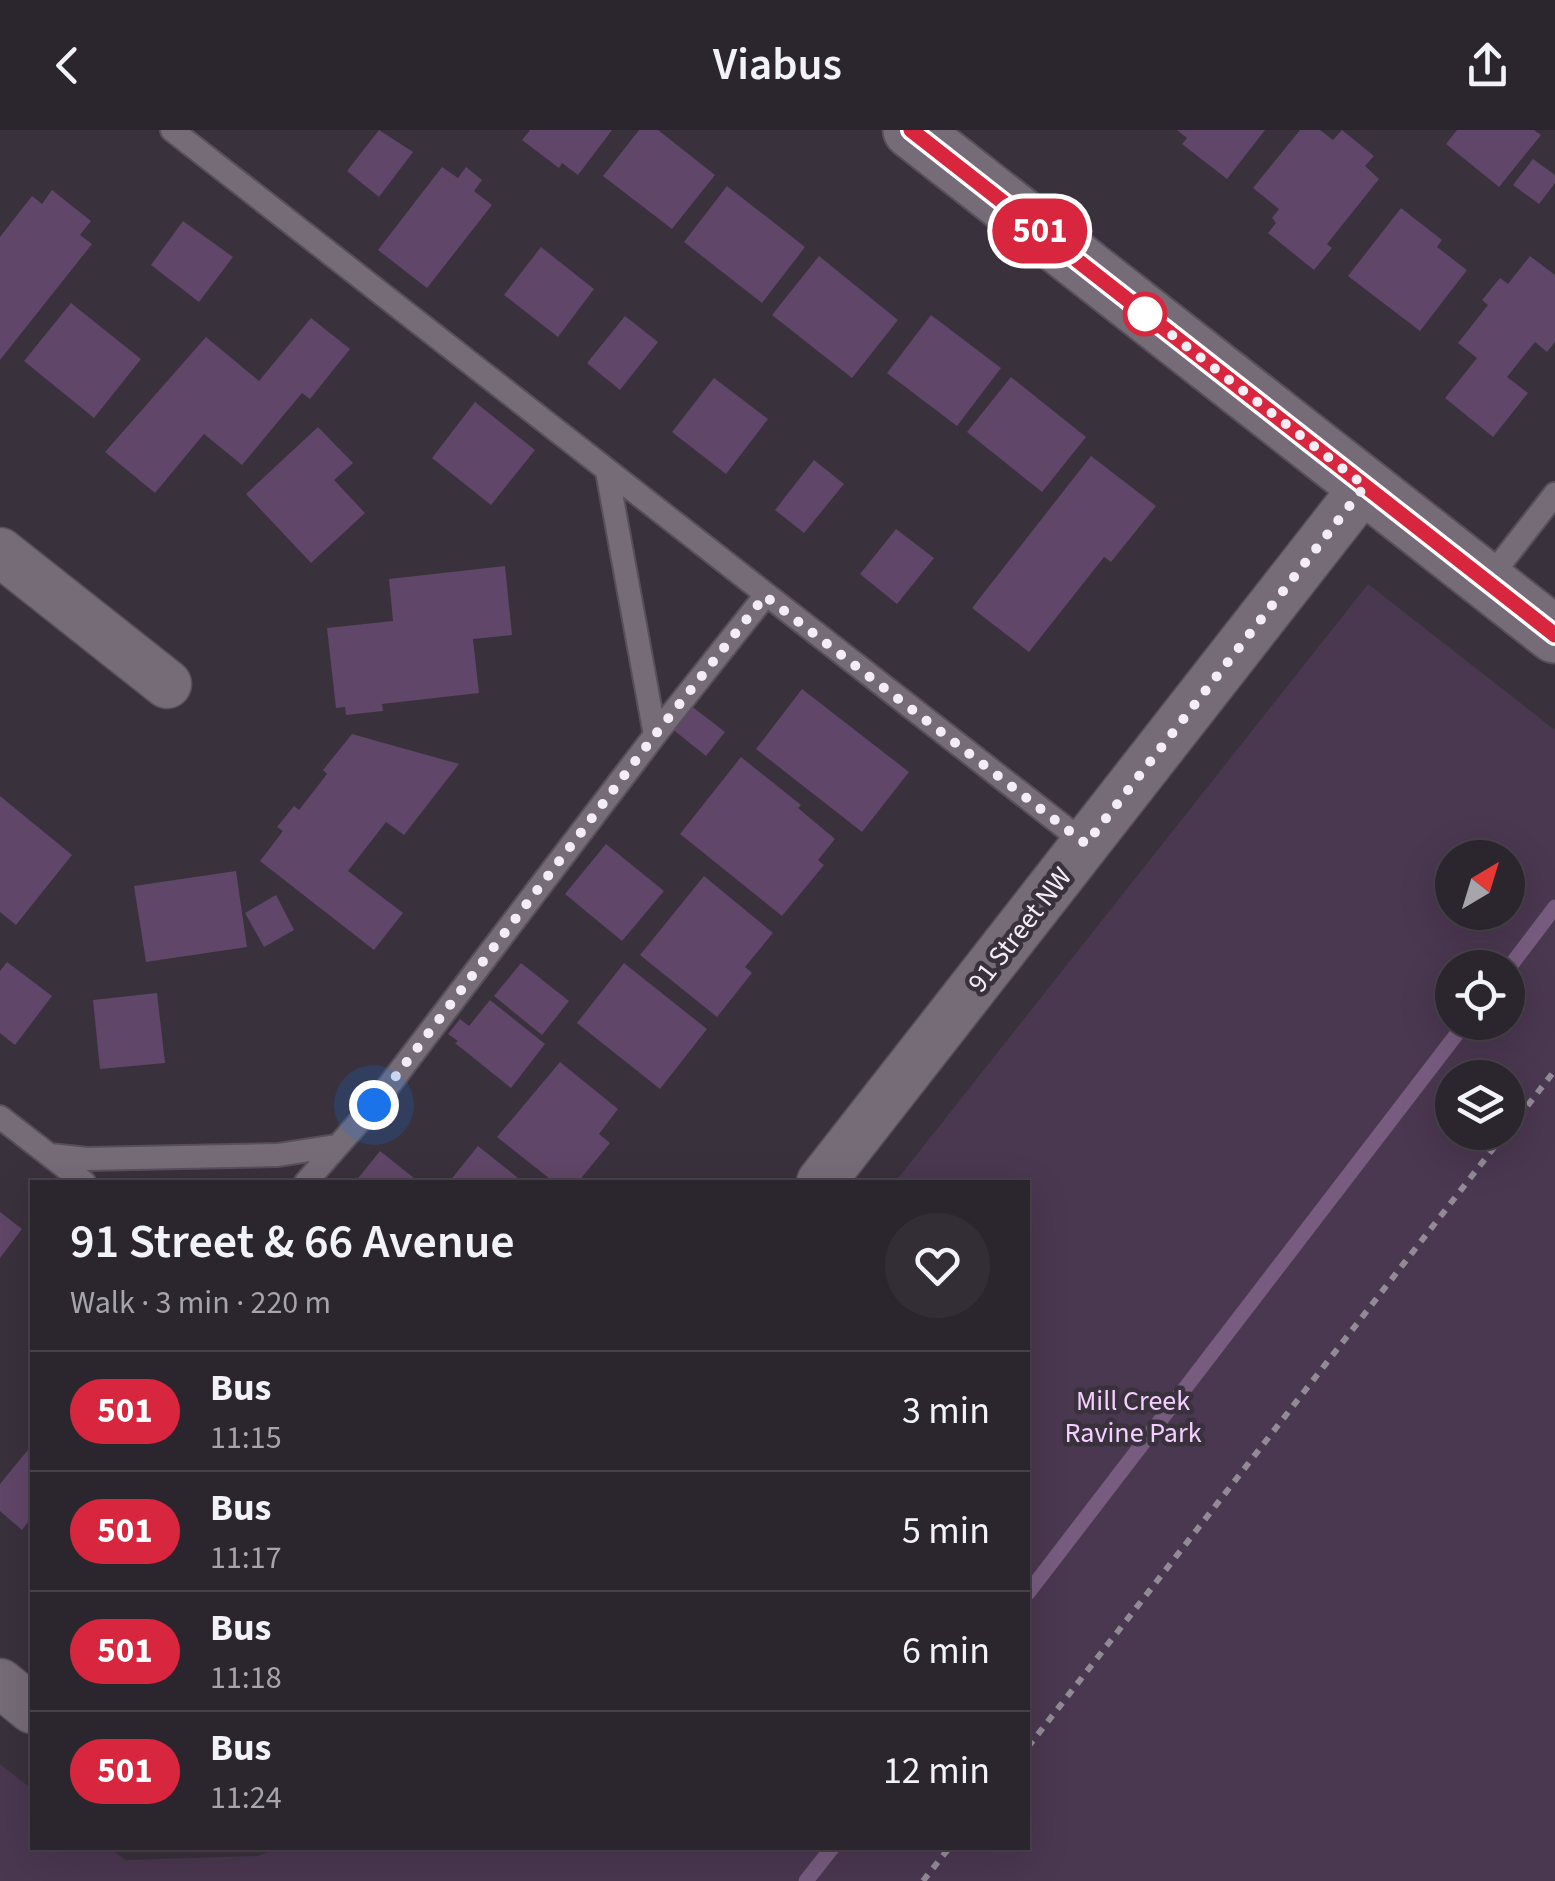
<!DOCTYPE html>
<meta charset="utf-8">
<style>
:root{--surface:#2b252d;--page:#332d35;--text:#f1f3f6;--muted:#a6a5aa;--line:#474249}
body{margin:0;font-family:"Source Sans 3",sans-serif;background:var(--page);color:var(--text);height:100vh;display:flex;flex-direction:column;font-size:38px;white-space:nowrap}
*{box-sizing:border-box;margin:0}
p{font-size:32px;color:var(--muted)}
.icon{flex:none;width:55px;height:55px;fill:none;stroke:currentColor;stroke-width:2;stroke-linecap:round;stroke-linejoin:round}
.map{position:relative;flex:1;overflow:hidden}
.sheet{position:absolute;left:30px;top:1050px;width:1000px;height:670px;display:flex;flex-direction:column;background:var(--surface);border-radius:0px;box-shadow:0 10px 40px #0002,0 0 0 2px var(--line)}
.sheet>*{flex:none}
.badge{padding:0 20px;border-radius:32px;font-size:35px;line-height:65px}
.needle{width:65px;rotate:38deg}
.fabs{position:absolute;left:1435px;top:710px;display:grid;gap:20px}
.fabs a{display:grid;place-items:center;width:90px;height:90px;border-radius:50%;background:var(--surface);box-shadow:0 10px 40px #0002,0 0 0 2px var(--line);font-size:50px}
.you{position:absolute;width:50px;height:50px;margin:-25px;border:8px solid #fff;border-radius:50%;background:#1a73e8;box-shadow:0 0 0 15px #1a73e833}
.map>.badge{position:absolute;translate:-50% -50%;box-shadow:0 0 0 5px #fff}
.round{display:grid;place-items:center;flex:none;width:105px;height:105px;border-radius:52px;background:var(--page)}
.overview{display:flex;align-items:center;justify-content:space-between;height:170px;padding:0 40px}
h1{font-size:48px;font-weight:600;line-height:75px}
ul{padding:0;list-style:none}
li{display:flex;align-items:center;gap:30px;height:120px;padding:0 40px;border-top:2px solid var(--line)}
li div{flex:1}
li b{display:block;font-size:38px}
li em{font-style:normal}
li .badge{min-width:110px;font-weight:700;text-align:center}
header{display:flex;justify-content:space-between;align-items:center;height:130px;padding:0 40px;background:var(--surface);font-size:45px;font-weight:600}
.map>svg:first-child{display:block}
.green{fill:#4a3750;fill-rule:evenodd}
.lines{fill:none;stroke-linecap:round;stroke-linejoin:round}
.stream{stroke:#775c7f;stroke-width:15}
.building{fill:#604668}
.lane-casing{stroke:#57505a;stroke-width:26}
.street-casing{stroke:#57505a;stroke-width:51}
.secondary-casing{stroke:#57505a;stroke-width:59}
.path{stroke:#928b95;stroke-width:6;stroke-dasharray:8 8;stroke-linecap:butt}
.lane{stroke:#756c78;stroke-width:22}
.street{stroke:#756c78;stroke-width:48}
.secondary{stroke:#756c78;stroke-width:55}
.line-casing{stroke:#fff;stroke-width:22}
.line{stroke:#d7263d;stroke-width:15}
.walk{stroke:#f3edf5;stroke-width:10;stroke-dasharray:0 18}
.stop-dot{fill:#fff;stroke:#d7263d;stroke-width:5}
.labels{text-anchor:middle;stroke-width:9;stroke-linejoin:round;paint-order:stroke}
.street-label{font-size:28px;fill:#f3edf5;stroke:#39313c}
.park-label{font-size:28px;fill:#f4cfff;stroke:#39313c}
</style>
<header><svg class="icon" aria-label="back" viewBox="0 0 24 24"><path d="M15 5l-7 7 7 7"/></svg>Viabus<svg class="icon" aria-label="share" viewBox="0 0 24 24"><path d="M12 15V3M7 8l5-5 5 5M5 13v7h14v-7"/></svg></header>
<div class="map">
<svg width="1555" height="1751" viewBox="0 0 1555 1751">
<rect width="100%" height="100%" fill="#39313c"/>
<path class="green" d="M 1368,454 L 1555,600 L 1555,1751 L 0,1751 L 0,1634 L 32,1659 L 32,1718 L 109,1718 L 126,1730 L 257,1726 L 280,1718 L 1028,1718 L 1028,1052 L 895,1052 ZM 1452,728 L 1508,728 L 1508,782 L 1452,782 ZM 1452,838 L 1508,838 L 1508,892 L 1452,892 ZM 1452,948 L 1508,948 L 1508,1002 L 1452,1002 Z"/>
<g class="lines">
<path class="stream" d="M 1508,839 L 1555,777
M 1028,1463 L 1466,892
M 806,1751 L 832,1718"/>
</g>
<path class="building" d="M 379,0 L 413,22 L 379,67 L 347,41 Z
M 530,0 L 612,0 L 578,45 L 562,33 L 559,38 L 522,10 Z
M 639,0 L 658,0 L 715,45 L 672,99 L 603,46 Z
M 1177,0 L 1265,0 L 1227,49 L 1182,14 L 1187,8 Z
M 1300,0 L 1320,0 L 1333,10 L 1342,0 L 1374,26 L 1365,36 L 1379,49 L 1327,114 L 1332,118 L 1314,140 L 1268,103 L 1276,93 L 1272,88 L 1279,79 L 1253,58 Z
M 1457,0 L 1534,0 L 1541,5 L 1499,57 L 1446,14 Z
M 1533,29 L 1555,45 L 1555,53 L 1539,74 L 1513,55 Z
M 442,37 L 458,48 L 466,37 L 482,50 L 474,61 L 492,75 L 427,158 L 378,120 Z
M 727,56 L 805,117 L 762,173 L 684,112 Z
M 52,60 L 91,91 L 80,105 L 92,114 L 0,230 L 0,107 L 32,66 L 42,74 Z
M 1401,78 L 1442,110 L 1437,117 L 1467,140 L 1420,201 L 1348,146 Z
M 183,91 L 233,127 L 199,172 L 151,135 Z
M 541,117 L 594,159 L 558,207 L 504,165 Z
M 819,126 L 898,190 L 852,248 L 772,185 Z
M 1530,126 L 1555,145 L 1555,212 L 1547,222 L 1535,212 L 1507,247 L 1528,263 L 1493,307 L 1445,268 L 1477,228 L 1458,213 L 1488,175 L 1482,170 L 1500,148 L 1508,154 Z
M 71,173 L 141,229 L 94,288 L 24,231 Z
M 931,185 L 1001,238 L 957,296 L 887,243 Z
M 625,186 L 658,212 L 620,260 L 587,233 Z
M 311,188 L 350,219 L 310,269 L 302,263 L 242,335 L 204,304 L 155,363 L 105,322 L 206,207 L 259,251 Z
M 1011,247 L 1086,307 L 1042,362 L 967,302 Z
M 714,248 L 768,289 L 726,344 L 672,302 Z
M 475,272 L 535,320 L 491,375 L 432,328 Z
M 318,297 L 353,333 L 334,350 L 365,383 L 311,433 L 246,364 Z
M 1091,326 L 1156,376 L 1111,432 L 1104,427 L 1029,522 L 972,478 Z
M 814,330 L 844,354 L 804,403 L 775,380 Z
M 896,399 L 934,428 L 897,474 L 860,444 Z
M 505,436 L 512,505 L 473,509 L 479,563 L 382,574 L 383,581 L 346,585 L 345,577 L 336,578 L 327,498 L 393,491 L 389,449 Z
M 802,559 L 909,642 L 862,702 L 756,619 Z
M 690,575 L 725,602 L 706,626 L 671,598 Z
M 352,604 L 459,634 L 404,705 L 386,692 L 348,741 L 403,783 L 374,820 L 260,731 L 283,701 L 277,697 L 294,676 L 299,680 L 327,644 L 323,640 Z
M 741,627 L 801,675 L 798,678 L 835,709 L 818,730 L 824,735 L 782,786 L 680,704 Z
M 0,666 L 72,725 L 16,795 L 0,782 Z
M 606,714 L 664,761 L 622,811 L 565,764 Z
M 236,741 L 247,817 L 146,832 L 134,756 Z
M 704,746 L 773,803 L 745,837 L 752,843 L 717,887 L 640,825 Z
M 276,765 L 294,800 L 264,817 L 245,783 Z
M 7,832 L 52,866 L 15,915 L 0,903 L 0,841 Z
M 521,833 L 569,871 L 542,905 L 494,866 Z
M 624,833 L 707,899 L 660,959 L 577,893 Z
M 157,863 L 165,933 L 100,939 L 93,870 Z
M 490,870 L 545,914 L 511,958 L 455,913 L 458,911 L 448,904 L 460,889 L 469,896 Z
M 560,932 L 618,979 L 599,1004 L 610,1013 L 578,1052 L 554,1052 L 497,1007 Z
M 478,1016 L 523,1052 L 449,1052 Z
M 380,1021 L 419,1052 L 355,1052 Z
M 0,1082 L 22,1099 L 0,1128 Z
M 32,1315 L 32,1387 L 22,1400 L 0,1381 L 0,1354 Z"/>
<g class="lines">
<g class="lane-casing">
<path id="lane" d="M 172,0 L 1086,714
M 607,341 L 655,605
M 1487,451 L 1555,364
M 0,987 L 84,1052
M 50,1025 L 87,1029 L 278,1025 L 336,1016
M 306,1052 L 374,975 L 655,605 L 765,466"/>
</g>
<g class="street-casing">
<path id="street" d="M 0,422 L 167,554
M 821,1052 L 1365,356
M 0,1553 L 32,1579"/>
</g>
<g class="secondary-casing">
<path id="secondary" d="M 911,0 L 1555,505"/>
</g>
<path class="path" d="M 1508,1001 L 1555,940
M 1028,1617 L 1506,1002
M 923,1751 L 949,1718"/>
<use href="#lane" class="lane"/>
<use href="#street" class="street"/>
<use href="#secondary" class="secondary"/>
</g>
<g class="lines">
<g class="line-casing">
<path id="line" d="M 911,0 L 1555,505"/>
</g>
<use href="#line" class="line"/>
<path class="walk" d="M 374,975 L 655,605 L 765,466 L 1086,714 L 1365,356 L 1145,184"/>
</g>
<circle class="stop-dot" cx="1145" cy="184" r="20"/>
<g class="labels">
<g class="street-label">
<text transform="translate(1019 799) rotate(-52)" y="10">91 Street NW</text>
</g>
<g class="park-label">
<text x="1133" y="1280">Mill Creek<tspan x="1133" dy="32">Ravine Park</tspan></text>
</g>
</g>
</svg>
<div class="fabs">
<a><svg class="needle" viewBox="-14 -14 28 28"><path d="M0-13l5 13h-10z" fill="#e53935"/><path d="M0 13l5-13h-10z" fill="#a6a5aa"/></svg></a>
<a><svg class="icon" aria-label="locate" viewBox="0 0 24 24"><circle cx="12" cy="12" r="6"/><path d="M12 2v4M12 18v4M2 12h4M18 12h4"/></svg></a>
<a><svg class="icon" aria-label="layers" viewBox="0 0 24 24"><path d="M12 4l9 5-9 5-9-5zM3 14l9 5 9-5"/></svg></a>
</div>
<div class="you" style="left:374px;top:975px"></div>
<b class="badge" style="left:1040px;top:101px;background:#d7263d;color:#fff">501</b>
<section class="sheet">
<div class="overview"><div><h1>91 Street &amp; 66 Avenue</h1><p>Walk · 3 min · 220 m</p></div><a class="round"><svg class="icon" aria-label="heart" viewBox="0 0 24 24"><path d="M12 20l-8-8c-3-5 5-10 8-4 3-6 11-1 8 4z"/></svg></a></div>
<ul>
<li><span class="badge" style="background:#d7263d;color:#fff">501</span><div><b>Bus</b><p>11:15</p></div><em>3 min</em></li>
<li><span class="badge" style="background:#d7263d;color:#fff">501</span><div><b>Bus</b><p>11:17</p></div><em>5 min</em></li>
<li><span class="badge" style="background:#d7263d;color:#fff">501</span><div><b>Bus</b><p>11:18</p></div><em>6 min</em></li>
<li><span class="badge" style="background:#d7263d;color:#fff">501</span><div><b>Bus</b><p>11:24</p></div><em>12 min</em></li>
</ul>
</section>
</div>
